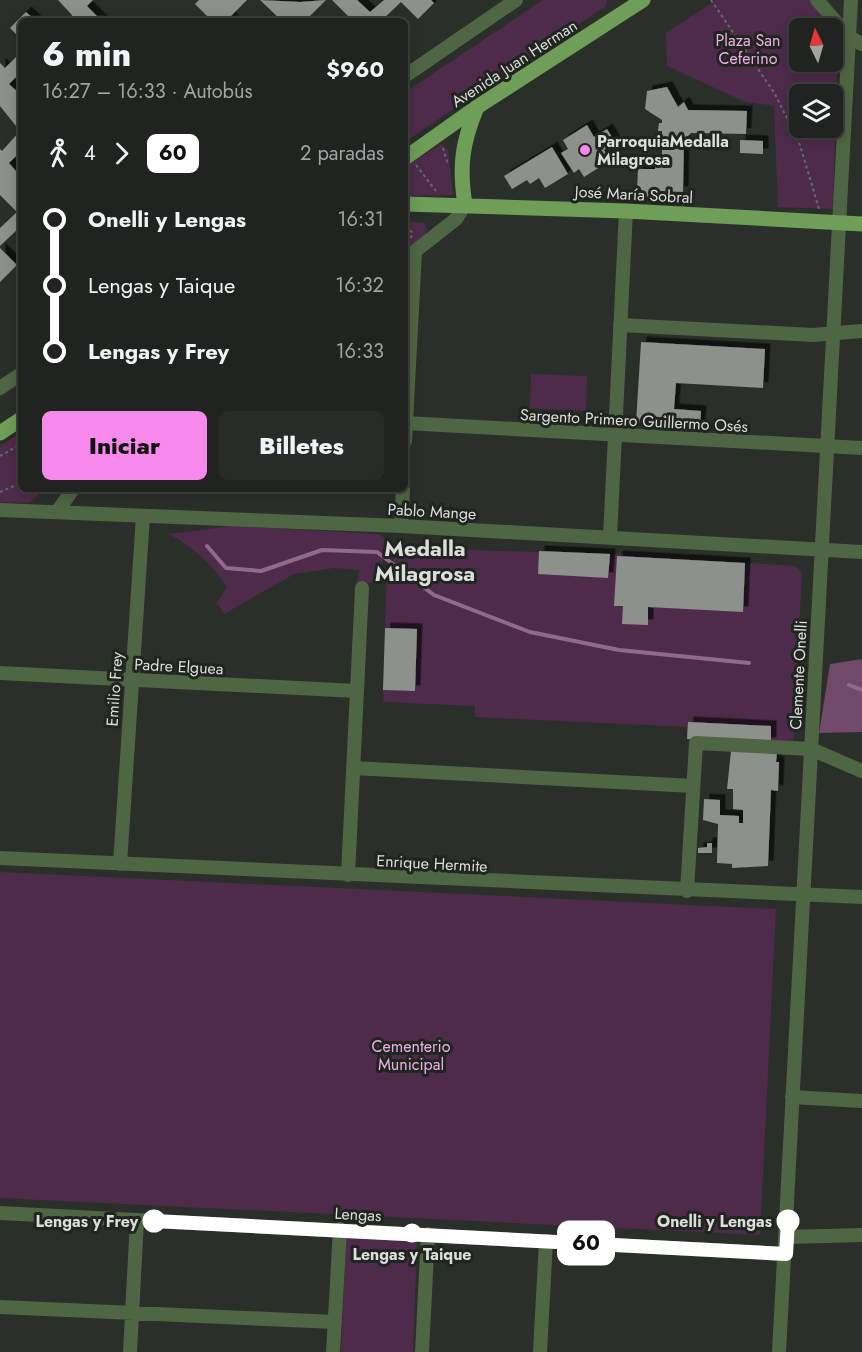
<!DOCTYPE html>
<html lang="es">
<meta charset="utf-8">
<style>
:root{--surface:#20231f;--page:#282b28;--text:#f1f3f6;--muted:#a2a4a4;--line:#3d403d;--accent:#f788ec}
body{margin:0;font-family:Jost,sans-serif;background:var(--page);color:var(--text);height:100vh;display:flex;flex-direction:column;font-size:22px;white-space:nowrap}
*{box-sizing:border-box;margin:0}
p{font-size:20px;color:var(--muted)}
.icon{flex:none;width:33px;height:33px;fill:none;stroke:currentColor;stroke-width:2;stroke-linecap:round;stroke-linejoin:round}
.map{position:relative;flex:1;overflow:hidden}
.sheet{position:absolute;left:18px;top:18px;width:390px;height:474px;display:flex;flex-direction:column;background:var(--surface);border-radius:9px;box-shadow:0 3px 15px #0003,0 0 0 2px var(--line)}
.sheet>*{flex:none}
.badge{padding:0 12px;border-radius:9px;font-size:21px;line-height:39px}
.needle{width:39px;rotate:355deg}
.controls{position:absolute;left:789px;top:18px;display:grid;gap:12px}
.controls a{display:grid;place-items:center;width:54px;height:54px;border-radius:9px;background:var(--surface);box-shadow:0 3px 15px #0003,0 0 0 2px var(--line);font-size:30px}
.map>.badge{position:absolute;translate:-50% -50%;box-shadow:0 0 0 3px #fff}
.legs{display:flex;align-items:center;gap:9px;height:66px;padding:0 24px;font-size:20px}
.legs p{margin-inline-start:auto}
.summary{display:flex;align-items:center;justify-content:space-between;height:102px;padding:0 24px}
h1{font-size:33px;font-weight:800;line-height:45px}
.cta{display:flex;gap:12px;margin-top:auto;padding:12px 24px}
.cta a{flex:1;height:69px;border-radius:9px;background:var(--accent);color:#111;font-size:24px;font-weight:800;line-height:69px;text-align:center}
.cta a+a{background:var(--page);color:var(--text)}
ul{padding:0 24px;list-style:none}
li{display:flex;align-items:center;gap:21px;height:66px;font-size:22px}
li i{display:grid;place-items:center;width:9px;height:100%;margin:0 8px;background:currentColor}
li i::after{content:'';width:15px;height:15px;margin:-8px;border:4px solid;border-radius:50%;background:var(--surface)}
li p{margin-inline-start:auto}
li:first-child i{background:linear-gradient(#0000 50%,currentColor 0)}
li:last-child i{background:linear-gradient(currentColor 50%,#0000 0)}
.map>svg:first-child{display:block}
.green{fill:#4e2b4b;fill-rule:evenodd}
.forest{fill:#70496b}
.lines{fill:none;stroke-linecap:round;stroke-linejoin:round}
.stream{stroke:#92698d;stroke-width:4}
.building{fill:#8c918b;filter:url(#shadow)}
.path{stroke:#666a65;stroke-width:2;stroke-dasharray:3 3;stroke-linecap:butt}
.minor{stroke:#4f6644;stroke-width:14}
.major{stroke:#6e9e57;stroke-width:15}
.line-1-casing{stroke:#fff;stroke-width:14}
.line-1{stroke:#fff;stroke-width:9}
.poi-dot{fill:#f788ec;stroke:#212520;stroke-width:2}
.stop-1-dot{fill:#fff;stroke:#fff;stroke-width:3}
.labels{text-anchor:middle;stroke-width:6;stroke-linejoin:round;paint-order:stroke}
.park-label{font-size:16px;fill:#eeafe6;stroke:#212520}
.street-label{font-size:16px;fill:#dbdeda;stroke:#212520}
.poi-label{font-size:16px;font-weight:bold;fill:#dbdeda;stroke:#212520;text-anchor:start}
.stop-label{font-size:16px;font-weight:bold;fill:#dbdeda;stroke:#212520;text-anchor:end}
.district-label{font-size:22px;font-weight:bold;fill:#dbdeda;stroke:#212520}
</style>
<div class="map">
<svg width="862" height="1352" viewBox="0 0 862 1352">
<defs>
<filter id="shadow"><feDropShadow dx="5.5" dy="-5.5" stdDeviation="0" flood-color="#0009"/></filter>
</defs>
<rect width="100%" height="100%" fill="#2b2f29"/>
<path class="green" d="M 543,0 L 607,0 L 606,6 L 405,142 L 405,92 Z
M 716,0 L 810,0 L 829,28 L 800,28 L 800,62 L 832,62 L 833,33 L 838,41 L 833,209 L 778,207 L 774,106 L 743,101 L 667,66 L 666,33 ZM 800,94 L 832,94 L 832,128 L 800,128 Z
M 442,144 L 448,150 L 453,195 L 405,196 L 405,166 Z
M 405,221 L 424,223 L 427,230 L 424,238 L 405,251 Z
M 531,374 L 587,376 L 586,411 L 530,408 Z
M 21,432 L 21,489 L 46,489 L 29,503 L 0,502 L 0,446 Z
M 233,526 L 379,534 L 391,543 L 372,582 L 357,584 L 359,570 L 334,568 L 294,574 L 224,614 L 217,603 L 227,587 C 211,563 194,548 169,534 Z
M 399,548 L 610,554 L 796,566 L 802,574 L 793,744 L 687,739 L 687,727 L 475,717 L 475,706 L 383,702 L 387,569 Z
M 0,872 L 776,909 L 760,1235 L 0,1198 Z
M 346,1236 L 417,1239 L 413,1352 L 341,1352 Z"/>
<path class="forest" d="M 862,659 L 862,732 L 819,733 L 830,664 Z"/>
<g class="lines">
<path class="stream" d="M 207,546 L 226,568 L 261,571 L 322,550 L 377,552 L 434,595 L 530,632 L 619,650 L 749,663
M 849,685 L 862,690"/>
</g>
<path class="building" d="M 58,0 L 93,0 L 87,6 L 102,21 L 68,21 L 72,15 Z
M 199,0 L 247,0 L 230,17 L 234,21 L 212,21 L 195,4 Z
M 260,0 L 300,2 L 326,0 L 305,21 L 282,21 Z
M 332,0 L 357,0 L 370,12 L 384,0 L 431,0 L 434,3 L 418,19 L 401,2 L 381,21 L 353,21 Z
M 26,12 L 36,21 L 21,21 L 21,39 L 10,28 Z
M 21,52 L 21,72 L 9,84 L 21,95 L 21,151 L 9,163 L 21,177 L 21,226 L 0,246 L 0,228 L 17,212 L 0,195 L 0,149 L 2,151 L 20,131 L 0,106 L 0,63 L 5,68 Z
M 667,87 L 678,107 L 684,102 L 688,110 L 747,111 L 746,134 L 691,133 L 684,140 L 683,192 L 653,191 L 653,197 L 644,197 L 644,191 L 637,191 L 638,169 L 655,169 L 655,160 L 662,160 L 662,131 L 658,131 L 659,123 L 662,123 L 662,120 L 645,109 L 647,91 Z
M 587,125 L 594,137 L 607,129 L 615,142 L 604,150 L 611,160 L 584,177 L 579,169 L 574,173 L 561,153 L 568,149 L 563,140 Z
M 740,140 L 763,141 L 763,154 L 740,153 Z
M 552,147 L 568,174 L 545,188 L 539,178 L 530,184 L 527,180 L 512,189 L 504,176 Z
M 0,248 L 17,265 L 0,282 Z
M 641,342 L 765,349 L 763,388 L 676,383 L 674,409 L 701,411 L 700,426 L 636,423 Z
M 539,551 L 610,554 L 608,578 L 538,574 Z
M 617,556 L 745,563 L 743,612 L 648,607 L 648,625 L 622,624 L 623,606 L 614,606 Z
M 385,628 L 417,629 L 415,691 L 383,690 Z
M 688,722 L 771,726 L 771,743 L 687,739 Z
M 731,751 L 777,753 L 776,762 L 779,762 L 778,791 L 771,790 L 768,866 L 732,868 L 732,864 L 717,863 L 718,824 L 703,820 L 704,799 L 720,800 L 720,815 L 739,816 L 739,823 L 743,823 L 743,810 L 733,809 L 733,789 L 727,789 Z
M 707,843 L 712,843 L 712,853 L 698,853 L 698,848 L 707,847 Z"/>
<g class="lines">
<path class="path" d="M 711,0 L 775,94 L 800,145 L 819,209
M 443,148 L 448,165
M 416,165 L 436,191
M 405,227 L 412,232 L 411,238
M 0,456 L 21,444
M 0,492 L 21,483"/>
<path class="minor" d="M 817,0 L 849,37 L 862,44
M 405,76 L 516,0
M 405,259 L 456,219 L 465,205
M 620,325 L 813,335 L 862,331
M 0,388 L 21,374
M 405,423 L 862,448
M 405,441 L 415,252
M 0,510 L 401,526 L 862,552
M 57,512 L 73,489
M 401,526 L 403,489
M 610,537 L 626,211
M 0,673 L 357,691
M 353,768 L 693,786
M 0,858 L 862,897
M 120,864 L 143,516
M 348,875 L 362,588
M 687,891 L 696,743 L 811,749 L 862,771
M 792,1097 L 862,1101
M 0,1213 L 786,1254
M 787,1237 L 862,1235
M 0,1307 L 335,1322
M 130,1352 L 137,1220
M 333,1352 L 340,1229
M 422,1352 L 428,1234
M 540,1352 L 546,1241
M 779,1352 L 851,0"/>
<path class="major" d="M 405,158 L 477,107 L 643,0
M 405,204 L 626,211 L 862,224
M 465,205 C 459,166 462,143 477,107
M 0,433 L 21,419"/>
</g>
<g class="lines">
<g class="line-1-casing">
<path id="line-1" d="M 154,1221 L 786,1254 L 788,1221"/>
</g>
<use href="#line-1" class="line-1"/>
</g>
<circle class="poi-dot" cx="585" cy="150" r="6"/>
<g class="stop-1-dot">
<circle cx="154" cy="1221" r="10"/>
<circle cx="788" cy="1221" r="10"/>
<circle cx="412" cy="1233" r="8"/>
</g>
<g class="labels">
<g class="park-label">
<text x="748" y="46">Plaza San<tspan x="748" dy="18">Ceferino</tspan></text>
<text x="411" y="1052">Cementerio<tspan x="411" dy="18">Municipal</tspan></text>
</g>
<g class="street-label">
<text transform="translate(514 63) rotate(-33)" y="6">Avenida Juan Herman</text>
<text transform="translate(634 194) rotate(3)" y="6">José María Sobral</text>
<text transform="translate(634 420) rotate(3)" y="6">Sargento Primero Guillermo Osés</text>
<text transform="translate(432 511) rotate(3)" y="6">Pablo Mange</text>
<text transform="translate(179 666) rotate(3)" y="6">Padre Elguea</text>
<text transform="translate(798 675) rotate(-87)" y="6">Clemente Onelli</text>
<text transform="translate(114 689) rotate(-86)" y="6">Emilio Frey</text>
<text transform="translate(432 863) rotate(3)" y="6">Enrique Hermite</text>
<text transform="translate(358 1214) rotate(3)" y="6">Lengas</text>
</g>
<g class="poi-label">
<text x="597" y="147">ParroquiaMedalla<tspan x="597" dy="18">Milagrosa</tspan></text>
</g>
<g class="stop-label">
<text x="138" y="1227">Lengas y Frey</text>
<text x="772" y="1227">Onelli y Lengas</text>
<text x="412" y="1260" text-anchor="middle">Lengas y Taique</text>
</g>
<g class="district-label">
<text x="425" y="556">Medalla<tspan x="425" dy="25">Milagrosa</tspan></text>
</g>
</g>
</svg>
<div class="controls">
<a><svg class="needle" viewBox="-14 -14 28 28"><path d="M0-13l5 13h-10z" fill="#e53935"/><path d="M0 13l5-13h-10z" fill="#a2a4a4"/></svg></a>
<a><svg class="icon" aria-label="layers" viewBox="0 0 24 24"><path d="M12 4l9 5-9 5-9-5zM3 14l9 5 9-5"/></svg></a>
</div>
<b class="badge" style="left:586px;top:1243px;background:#fff;color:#111">60</b>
<section class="sheet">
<div class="summary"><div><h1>6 min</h1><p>16:27 – 16:33 · Autobús</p></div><b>$960</b></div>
<div class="legs"><svg class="icon" aria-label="walk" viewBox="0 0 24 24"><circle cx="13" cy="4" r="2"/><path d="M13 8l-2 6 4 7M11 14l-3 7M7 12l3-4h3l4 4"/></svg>4<svg class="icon" aria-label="forward" viewBox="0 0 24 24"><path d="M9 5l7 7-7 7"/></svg><b class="badge" style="background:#fff;color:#111">60</b><p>2 paradas</p></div>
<ul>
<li><i style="color:#fff"></i><b>Onelli y Lengas</b><p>16:31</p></li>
<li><i style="color:#fff"></i><span>Lengas y Taique</span><p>16:32</p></li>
<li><i style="color:#fff"></i><b>Lengas y Frey</b><p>16:33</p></li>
</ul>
<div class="cta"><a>Iniciar</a><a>Billetes</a></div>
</section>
</div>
